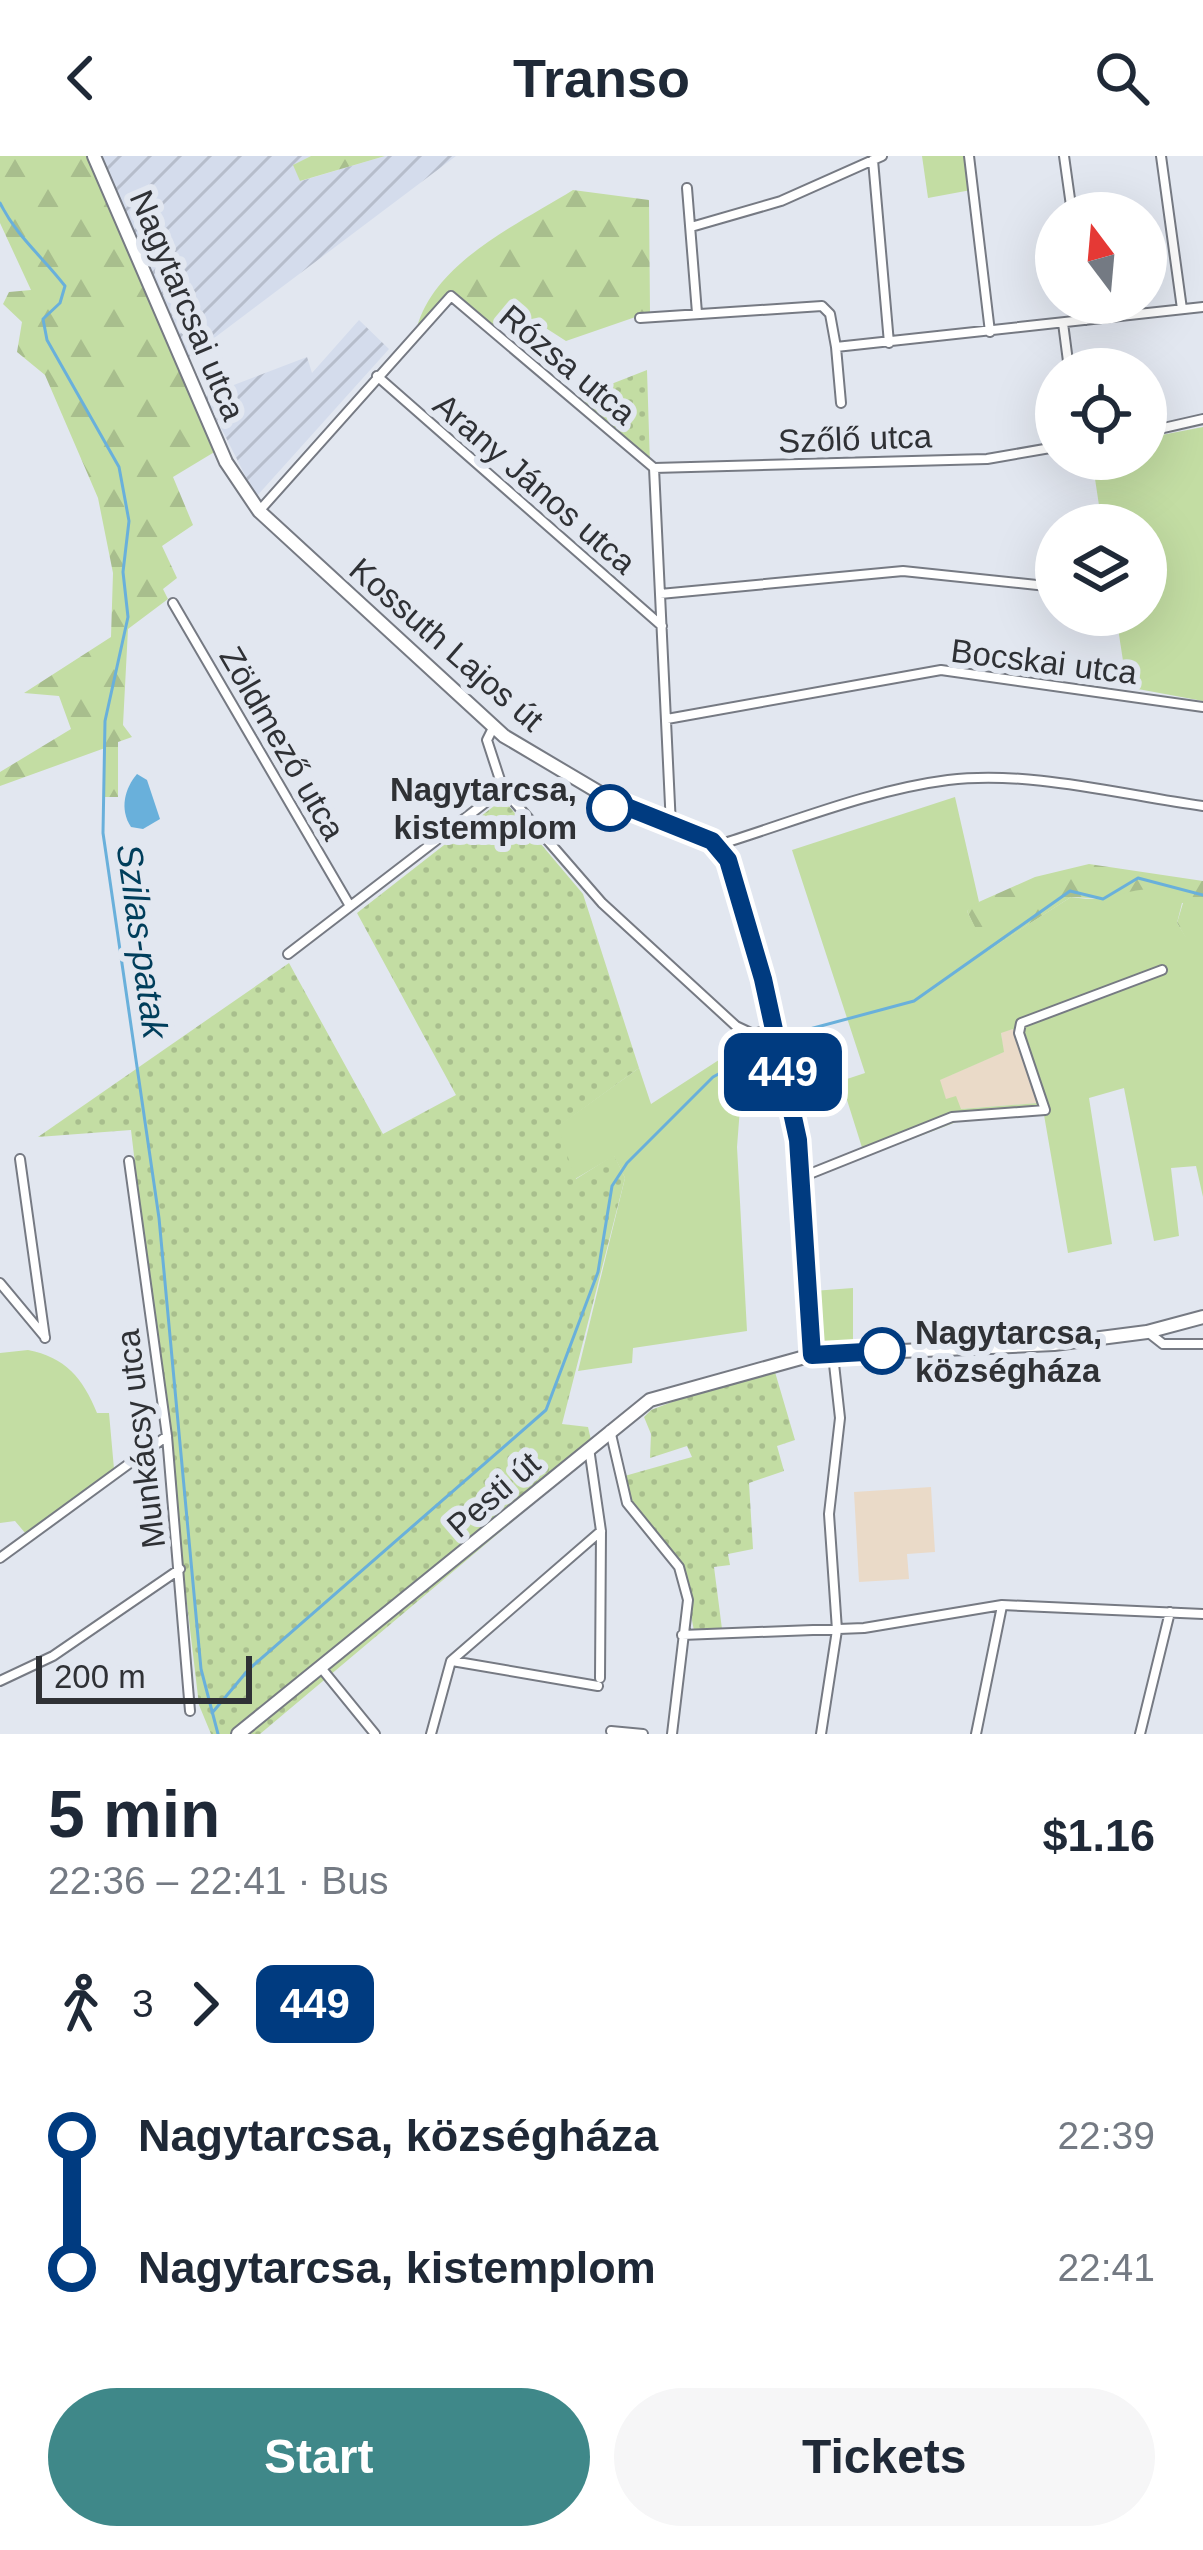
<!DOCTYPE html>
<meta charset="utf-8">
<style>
:root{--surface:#fff;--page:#f6f6f7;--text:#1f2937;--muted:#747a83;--accent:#3f8889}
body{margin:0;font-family:Helvetica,sans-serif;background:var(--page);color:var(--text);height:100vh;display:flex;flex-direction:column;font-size:45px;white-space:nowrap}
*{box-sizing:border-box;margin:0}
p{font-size:39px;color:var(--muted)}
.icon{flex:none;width:66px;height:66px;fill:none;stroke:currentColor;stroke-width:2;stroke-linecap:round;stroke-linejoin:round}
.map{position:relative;height:1578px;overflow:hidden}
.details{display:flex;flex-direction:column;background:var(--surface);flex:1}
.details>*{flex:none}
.badge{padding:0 24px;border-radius:18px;font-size:42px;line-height:78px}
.needle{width:78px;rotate:344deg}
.tools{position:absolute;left:1035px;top:36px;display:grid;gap:24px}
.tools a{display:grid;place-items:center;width:132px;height:132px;border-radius:50%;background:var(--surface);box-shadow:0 12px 48px #0002;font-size:60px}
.scale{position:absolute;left:36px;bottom:30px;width:216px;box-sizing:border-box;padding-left:12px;border:6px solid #2f3135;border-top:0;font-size:33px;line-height:42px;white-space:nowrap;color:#2f3135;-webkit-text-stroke:9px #e2e7f0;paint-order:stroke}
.map>.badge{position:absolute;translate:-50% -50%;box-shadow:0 0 0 6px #fff}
.legs{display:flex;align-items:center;gap:18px;height:132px;padding:0 48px;font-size:39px}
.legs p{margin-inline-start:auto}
.headline{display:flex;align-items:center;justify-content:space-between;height:204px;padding:0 48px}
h1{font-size:66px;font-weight:800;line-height:90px}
.button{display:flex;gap:24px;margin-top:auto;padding:24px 48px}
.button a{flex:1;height:138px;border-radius:72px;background:var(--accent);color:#fff;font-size:48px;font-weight:800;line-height:138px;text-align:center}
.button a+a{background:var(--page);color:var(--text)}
ul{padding:0 48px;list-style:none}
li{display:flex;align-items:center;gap:42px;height:132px;font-size:45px}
li i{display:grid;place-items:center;width:18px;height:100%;margin:0 15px;background:currentColor}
li i::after{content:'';width:30px;height:30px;margin:-15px;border:9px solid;border-radius:50%;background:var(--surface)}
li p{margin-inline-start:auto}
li:first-child i{background:linear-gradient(#0000 50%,currentColor 0)}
li:last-child i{background:linear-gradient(currentColor 50%,#0000 0)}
header{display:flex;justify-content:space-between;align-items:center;height:156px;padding:0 48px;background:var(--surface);font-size:54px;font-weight:800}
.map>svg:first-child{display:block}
.industrial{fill:url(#industrial-furrows)}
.education{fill:#eadac8}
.grass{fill:url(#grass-dots)}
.forest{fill:url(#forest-firs)}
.green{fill:#c3dda3;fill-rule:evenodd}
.water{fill:#69b0db}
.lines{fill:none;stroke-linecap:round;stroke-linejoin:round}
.stream{stroke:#69b0db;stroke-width:3}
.minor-casing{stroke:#767a83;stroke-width:12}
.secondary-casing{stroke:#767a83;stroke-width:16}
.minor{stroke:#fff;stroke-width:8}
.secondary{stroke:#fff;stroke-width:12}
.line-1-casing{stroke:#fff;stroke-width:27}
.line-1{stroke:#003b80;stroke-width:18}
.stop-1-dot{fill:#fff;stroke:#003b80;stroke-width:6}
.labels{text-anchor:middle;stroke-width:12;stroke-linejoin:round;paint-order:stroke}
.street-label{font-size:33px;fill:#2f3135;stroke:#e2e7f0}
.stop-label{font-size:33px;font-weight:bold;fill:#2f3135;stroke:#e2e7f0;text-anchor:end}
.water-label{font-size:36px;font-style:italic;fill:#003e5b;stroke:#e2e7f0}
</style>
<header><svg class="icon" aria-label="back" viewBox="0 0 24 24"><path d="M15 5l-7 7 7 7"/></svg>Transo<svg class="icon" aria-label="search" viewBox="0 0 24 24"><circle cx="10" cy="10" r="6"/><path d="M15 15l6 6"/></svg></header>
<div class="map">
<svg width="1203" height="1578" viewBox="0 0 1203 1578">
<defs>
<pattern id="industrial-furrows" width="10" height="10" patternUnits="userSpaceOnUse" patternTransform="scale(3)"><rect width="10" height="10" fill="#d4dcec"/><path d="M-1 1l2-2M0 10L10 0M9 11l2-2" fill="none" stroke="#b6bdcb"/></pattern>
<pattern id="grass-dots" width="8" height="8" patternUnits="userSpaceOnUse" patternTransform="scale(3)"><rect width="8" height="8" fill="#c3dda3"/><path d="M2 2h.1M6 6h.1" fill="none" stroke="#a8be8d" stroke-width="1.8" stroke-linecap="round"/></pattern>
<pattern id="forest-firs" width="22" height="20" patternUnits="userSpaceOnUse" patternTransform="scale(3)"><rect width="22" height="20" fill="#c3dda3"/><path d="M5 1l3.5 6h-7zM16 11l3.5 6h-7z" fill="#a8be8d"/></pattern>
</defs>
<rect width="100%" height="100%" fill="#e2e7f0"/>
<path class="industrial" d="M 95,0 L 311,0 L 294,9 L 301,25 L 385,0 L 456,0 L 185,204 Z
M 359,164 L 389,193 L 256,341 L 205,240 L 307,201 L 312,217 Z"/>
<path class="education" d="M 1013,873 L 1039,947 L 960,953 L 946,944 L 939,924 L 1003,896 L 1001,876 Z
M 931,1331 L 935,1396 L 907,1398 L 909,1423 L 859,1426 L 854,1336 Z"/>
<path class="grass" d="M 647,214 L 650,309 L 573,243 Z
M 503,643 L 583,738 L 639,912 L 559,970 L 576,1023 L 614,999 L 625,1022 L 562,1268 L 588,1271 L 594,1297 L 260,1578 L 211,1578 L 199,1549 L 131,974 L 38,981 L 289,807 L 383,978 L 456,939 L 357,757 Z
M 775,1216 L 795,1284 L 777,1290 L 784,1315 L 749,1327 L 753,1393 L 728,1398 L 730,1409 L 714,1411 L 722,1473 L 694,1475 L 683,1416 L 628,1346 L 621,1321 L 692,1301 L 687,1290 L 650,1302 L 651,1278 L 644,1261 L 651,1254 L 716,1229 Z"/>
<path class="forest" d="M 0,0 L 95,0 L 226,289 L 173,321 L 193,369 L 162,390 L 177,422 L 163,433 L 168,443 L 128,473 L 123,569 L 132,581 L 118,586 L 118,641 L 104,641 L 105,592 L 0,630 L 0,616 L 71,573 L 59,540 L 24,537 L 111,481 L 113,417 L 98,342 L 45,219 L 17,196 L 22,166 L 3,148 L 9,136 L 31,134 L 0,67 Z
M 311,0 L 385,0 L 300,25 L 293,9 Z
M 573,34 L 649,44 L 650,156 L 566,185 L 513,151 L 493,169 L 452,134 L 417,171 C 436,105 517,69 573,34 Z
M 1089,708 L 1203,725 L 1203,781 L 1186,782 L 1177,767 L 1183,747 L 1071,741 L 986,796 L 967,755 L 972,749 L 1035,721 Z"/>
<path class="green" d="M 922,0 L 967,0 L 971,34 L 928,42 Z
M 1203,271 L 1203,545 L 1127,531 L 1116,459 L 1146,459 L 1146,369 L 1102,369 L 1092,303 L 1146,303 L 1146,282 Z
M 955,641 L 979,746 L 967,755 L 987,795 L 1071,741 C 1121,750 1132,721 1184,739 L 1177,767 L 1186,781 L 1203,781 L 1203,1041 L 1196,1010 L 1171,1012 L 1179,1080 L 1154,1085 L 1124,932 L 1089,942 L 1112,1088 L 1068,1097 L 1044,959 L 959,965 L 865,1001 L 841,925 L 865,917 L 792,694 ZM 1013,873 L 1038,947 L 961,953 L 956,940 L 946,943 L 940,924 L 1004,896 L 1001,877 Z
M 745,887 L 737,991 L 747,1175 L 633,1192 L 632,1207 L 578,1215 L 625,1022 L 614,1000 L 575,1023 L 558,970 L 639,912 L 651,948 Z
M 853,1132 L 853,1190 L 824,1191 L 817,1185 L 813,1135 Z
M 28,1194 C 65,1201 83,1222 97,1257 L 109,1257 L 114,1313 L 26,1378 L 15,1365 L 0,1367 L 0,1197 Z"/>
<path class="water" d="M 137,618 L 147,624 L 160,663 L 143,673 L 131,671 C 119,653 125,632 137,618 Z"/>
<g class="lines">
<path class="stream" d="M 0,47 C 17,81 42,100 65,130 L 60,147 L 43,163 L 47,184 L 119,311 L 129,365 L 123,416 L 128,461 L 105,565 L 103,677 L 159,1062 L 201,1513 L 218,1578
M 791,878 L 914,845 L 1070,735 L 1103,743 L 1138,722 L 1203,739
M 212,1557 L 249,1513 L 546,1254 L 598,1116 L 612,1030 L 627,1007 L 713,921 L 762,894"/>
<g class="minor-casing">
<path id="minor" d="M 969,0 L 990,176
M 1064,0 L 1072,57
M 1161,0 L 1182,153
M 873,4 L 889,187
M 687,32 L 697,157
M 691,71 L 781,45 L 882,0
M 1084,147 L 1086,164
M 640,162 L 822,150 L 830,158 L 836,191 L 1203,151
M 1063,167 L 1069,213
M 836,191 L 841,247
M 377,220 L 662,470
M 1146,276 L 1203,263
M 654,312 L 987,303 L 1056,291
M 654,312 L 671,670
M 260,354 L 451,140 L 654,312
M 660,438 L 903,415 L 1056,431
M 173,447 L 350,750
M 667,563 L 941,514 L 1203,551
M 494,570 L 487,584 L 503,633 L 602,747 L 736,870 L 753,878 L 773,873
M 718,689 C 793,666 870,634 948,624 C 1030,614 1122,639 1203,650
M 288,798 L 503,633
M 20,1003 L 45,1182
M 129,1005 L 167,1280 L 190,1555
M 802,1021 L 952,961 L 1045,954 L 1019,877 L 1021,867 L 1162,814
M 0,1127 L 45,1181
M 1149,1177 L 1163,1188 L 1203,1188
M 610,1274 L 627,1347 L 679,1411 L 688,1444 L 672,1578
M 589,1292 L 601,1375 L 600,1522
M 0,1402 L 167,1280
M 682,1479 L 864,1472 L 1002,1449 L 1203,1458
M 452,1505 L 598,1530
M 322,1513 L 375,1578
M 0,1525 L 53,1500 L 180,1413
M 611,1575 L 643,1578
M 431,1578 L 451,1505 L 601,1375
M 821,1578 L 837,1474 L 829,1358 L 840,1262 L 833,1199
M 976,1578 L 1002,1450
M 1140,1578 L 1170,1456"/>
</g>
<g class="secondary-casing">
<path id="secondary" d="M 94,0 L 226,306 L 259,355 L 504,580 L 617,647 L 706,682 L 725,697 L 763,823 L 798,984 L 812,1199
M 238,1578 L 650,1244 L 812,1199 L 1054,1188 L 1147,1176 L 1203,1161"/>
</g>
<use href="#minor" class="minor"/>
<use href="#secondary" class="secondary"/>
</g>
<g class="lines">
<g class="line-1-casing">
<path id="line-1" d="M 610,652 L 617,647 L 712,685 L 728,704 L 763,823 L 798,984 L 812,1199 L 882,1195"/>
</g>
<use href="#line-1" class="line-1"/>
</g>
<g class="stop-1-dot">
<circle cx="610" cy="652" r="21"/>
<circle cx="882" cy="1195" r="21"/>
</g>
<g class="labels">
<g class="street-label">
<text transform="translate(188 149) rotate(67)" y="12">Nagytarcsai utca</text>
<text transform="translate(568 208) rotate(40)" y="12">Rózsa utca</text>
<text transform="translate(855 282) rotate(-2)" y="12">Szőlő utca</text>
<text transform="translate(535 327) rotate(41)" y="12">Arany János utca</text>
<text transform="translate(447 488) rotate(41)" y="12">Kossuth Lajos út</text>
<text transform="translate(1044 505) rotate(7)" y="12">Bocskai utca</text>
<text transform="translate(283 587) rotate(60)" y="12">Zöldmező utca</text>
<text transform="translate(140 1283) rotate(-97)" y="12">Munkácsy utca</text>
<text transform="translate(493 1338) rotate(-41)" y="12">Pesti út</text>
</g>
<g class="stop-label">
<text x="577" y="645">Nagytarcsa,<tspan x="577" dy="38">kistemplom</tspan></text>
<text x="915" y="1188" text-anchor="start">Nagytarcsa,<tspan x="915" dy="38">községháza</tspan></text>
</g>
<g class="water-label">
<text transform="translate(143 785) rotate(82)" y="13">Szilas-patak</text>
</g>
</g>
</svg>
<div class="tools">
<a><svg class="needle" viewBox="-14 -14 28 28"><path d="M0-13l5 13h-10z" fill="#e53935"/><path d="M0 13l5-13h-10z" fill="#747a83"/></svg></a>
<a><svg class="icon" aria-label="locate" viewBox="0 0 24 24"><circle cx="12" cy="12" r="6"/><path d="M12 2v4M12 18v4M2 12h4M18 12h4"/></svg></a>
<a><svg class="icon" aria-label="layers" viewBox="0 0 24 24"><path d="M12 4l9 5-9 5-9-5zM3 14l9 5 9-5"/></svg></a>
</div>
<div class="scale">200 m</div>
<b class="badge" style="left:783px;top:916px;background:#003b80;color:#fff">449</b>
</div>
<section class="details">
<div class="headline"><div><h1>5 min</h1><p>22:36 – 22:41 · Bus</p></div><b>$1.16</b></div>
<div class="legs"><svg class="icon" aria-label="walk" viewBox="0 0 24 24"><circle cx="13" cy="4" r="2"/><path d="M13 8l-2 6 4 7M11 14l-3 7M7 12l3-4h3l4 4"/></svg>3<svg class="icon" aria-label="forward" viewBox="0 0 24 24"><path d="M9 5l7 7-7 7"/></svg><b class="badge" style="background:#003b80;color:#fff">449</b></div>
<ul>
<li><i style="color:#003b80"></i><b>Nagytarcsa, községháza</b><p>22:39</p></li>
<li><i style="color:#003b80"></i><b>Nagytarcsa, kistemplom</b><p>22:41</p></li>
</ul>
<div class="button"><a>Start</a><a>Tickets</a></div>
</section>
